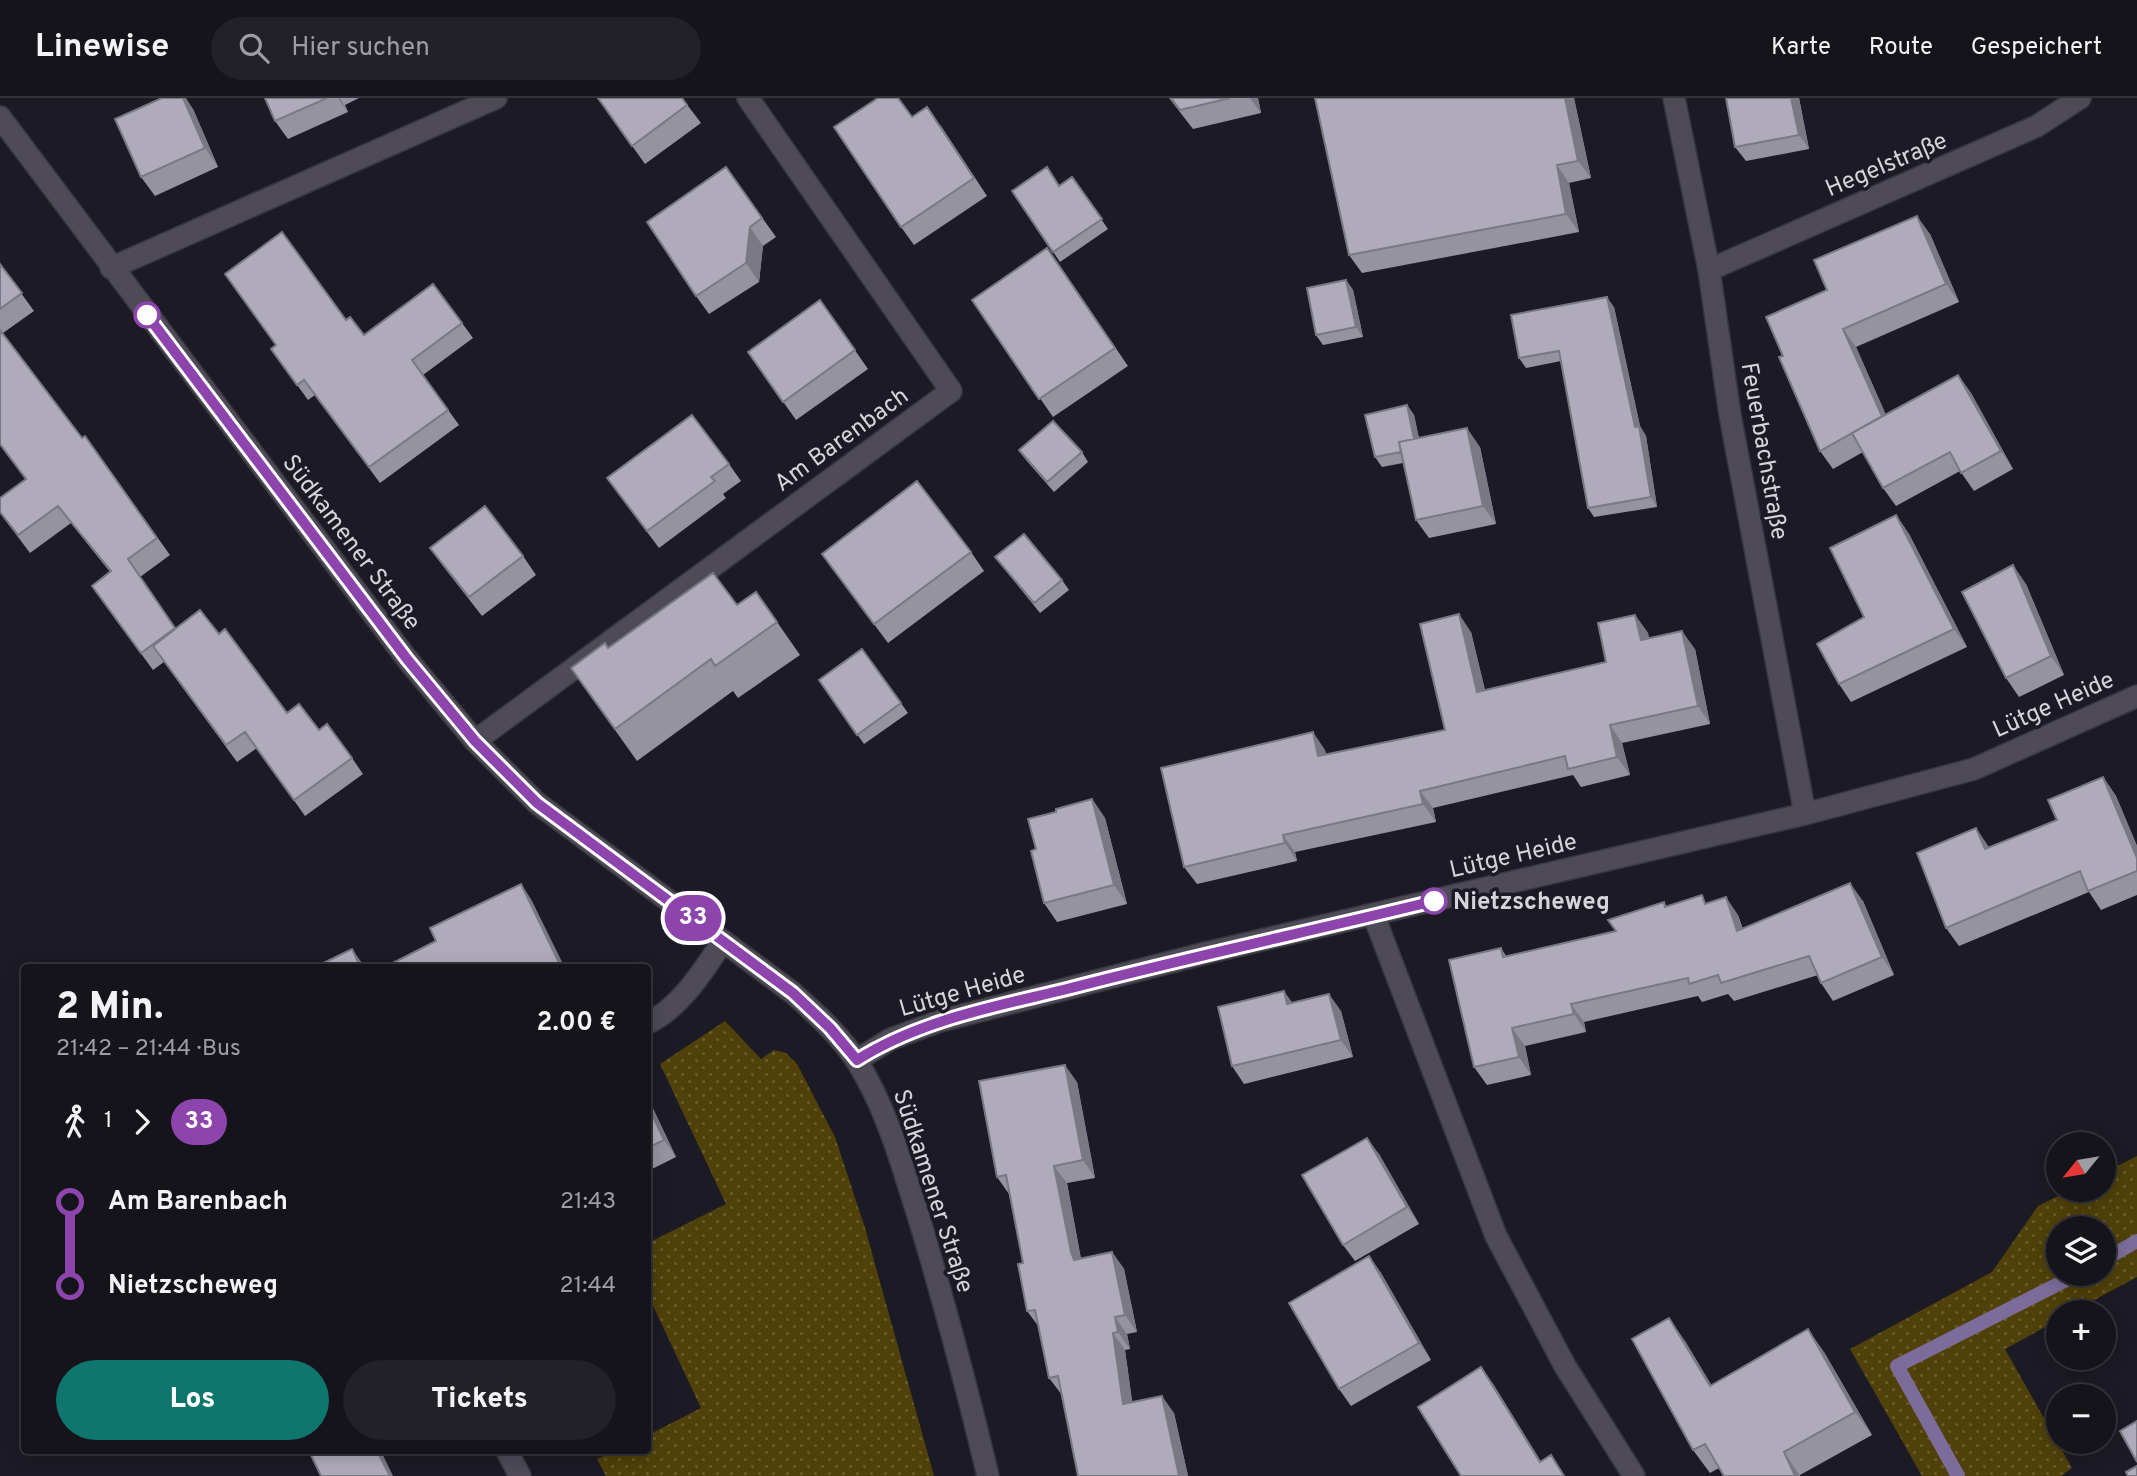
<!DOCTYPE html>
<html lang="de">
<meta charset="utf-8">
<style>
:root{--surface:#15141b;--page:#222128;--text:#f1f3f6;--muted:#9d9ea3;--line:#34333a;--accent:#0f766e}
body{margin:0;font-family:Overpass,sans-serif;background:var(--page);color:var(--text);height:100vh;display:flex;flex-direction:column;font-size:26px;white-space:nowrap}
*{box-sizing:border-box;margin:0}
p{font-size:23px;color:var(--muted)}
.icon{flex:none;width:38px;height:38px;fill:none;stroke:currentColor;stroke-width:2;stroke-linecap:round;stroke-linejoin:round}
.map{position:relative;flex:1;overflow:hidden}
.drawer{position:absolute;left:21px;top:866px;width:630px;height:490px;display:flex;flex-direction:column;background:var(--surface);border-radius:7px;box-shadow:0 4px 18px #0003,0 0 0 2px var(--line)}
.drawer>*{flex:none}
.badge{padding:0 14px;border-radius:23px;font-size:24px;line-height:46px}
.needle{width:46px;rotate:240deg}
.fabs{position:absolute;left:2046px;top:1034px;display:grid;gap:14px}
.fabs a{display:grid;place-items:center;width:70px;height:70px;border-radius:50%;background:var(--surface);box-shadow:0 4px 18px #0003,0 0 0 2px var(--line);font-size:35px}
.map>.badge{position:absolute;translate:-50% -50%;box-shadow:0 0 0 4px #fff}
.legs{display:flex;align-items:center;gap:10px;height:77px;padding:0 35px;font-size:23px}
.legs p{margin-inline-start:auto}
.headline{display:flex;align-items:center;justify-content:space-between;height:119px;padding:0 35px}
h1{font-size:38px;font-weight:800;line-height:52px}
.primary-button{display:flex;gap:14px;margin-top:auto;padding:14px 35px}
.primary-button a{flex:1;height:80px;border-radius:42px;background:var(--accent);color:#fff;font-size:28px;font-weight:800;line-height:80px;text-align:center}
.primary-button a+a{background:var(--page);color:var(--text)}
ul{padding:0 35px;list-style:none}
li{display:flex;align-items:center;gap:24px;height:84px;font-size:26px}
li i{display:grid;place-items:center;width:10px;height:100%;margin:0 9px;background:currentColor}
li i::after{content:'';width:18px;height:18px;margin:-9px;border:5px solid;border-radius:50%;background:var(--surface)}
li p{margin-inline-start:auto}
li:first-child i{background:linear-gradient(#0000 50%,currentColor 0)}
li:last-child i{background:linear-gradient(currentColor 50%,#0000 0)}
header{display:flex;align-items:center;gap:42px;box-sizing:border-box;height:98px;padding:0 35px;background:var(--surface);border-bottom:2px solid var(--line)}
header strong{font-size:33px}
nav{display:flex;gap:38px;margin-inline-start:auto;font-size:24px}
.search{width:490px;height:63px;background:var(--page);display:flex;align-items:center;gap:18px;box-sizing:border-box;padding:0 24px;border-radius:38px;color:var(--muted);font-size:26px}
.map>svg:first-child{display:block}
.grass{fill:url(#grass-dots);fill-rule:evenodd}
.lines{fill:none;stroke-linecap:round;stroke-linejoin:round}
.stream{stroke:#7b6c9a;stroke-width:14}
.minor-casing{stroke:#38363e;stroke-width:24}
.minor{stroke:#4e4b57;stroke-width:21}
.wall{fill:#9693a0}
.shaded-wall{fill:#7a7882}
.building{fill:#afabba;stroke:#7a7882;stroke-width:2}
.line-1-casing{stroke:#fff;stroke-width:16}
.line-1{stroke:#8e44ad;stroke-width:10}
.stop-1-dot{fill:#fff;stroke:#8e44ad;stroke-width:3.5}
.labels{text-anchor:middle;stroke-width:7;stroke-linejoin:round;paint-order:stroke}
.street-label{font-size:24px;fill:#d5d3db;stroke:#1c1a24}
.stop-label{font-size:24px;font-weight:bold;fill:#d5d3db;stroke:#1c1a24;text-anchor:start}
</style>
<header>
<strong>Linewise</strong>
<div class="search"><svg class="icon" aria-label="search" viewBox="0 0 24 24"><circle cx="10" cy="10" r="6"/><path d="M15 15l6 6"/></svg>Hier suchen</div>
<nav><a>Karte</a><a>Route</a><a>Gespeichert</a></nav>
</header>
<div class="map">
<svg width="2137" height="1378" viewBox="0 0 2137 1378">
<defs>
<pattern id="grass-dots" width="8" height="8" patternUnits="userSpaceOnUse" patternTransform="scale(1.75)"><rect width="8" height="8" fill="#4f4109"/><path d="M2 2h.1M6 6h.1" fill="none" stroke="#675c2c" stroke-width="1.8" stroke-linecap="round"/></pattern>
</defs>
<rect width="100%" height="100%" fill="#1c1a24"/>
<path class="grass" d="M 725,923 L 761,961 L 774,952 L 786,955 L 797,966 L 835,1039 L 865,1130 L 934,1378 L 606,1378 L 597,1361 L 615,1353 L 648,1353 L 648,1337 L 701,1310 L 648,1197 L 648,1145 L 726,1106 L 660,966 Z
M 2137,1058 L 2137,1179 L 2072,1214 L 2058,1214 L 2058,1222 L 2005,1251 L 2072,1370 L 2061,1378 L 1922,1378 L 1850,1251 L 1992,1174 L 2038,1108 L 2070,1092 L 2104,1092 L 2104,1075 ZM 2058,1130 L 2104,1130 L 2104,1176 L 2058,1176 Z"/>
<g class="lines">
<path class="stream" d="M 2104,1162 L 2137,1143
M 1958,1378 L 1897,1268 L 2078,1176"/>
<g class="minor-casing">
<path id="minor" d="M 1674,0 L 1709,172 L 1730,317 L 1805,716
M 0,19 L 407,561 L 475,643 L 537,705 L 793,895 C 816,916 841,938 858,965 C 887,1012 901,1064 918,1117 C 944,1203 967,1290 988,1378
M 111,170 L 496,0
M 1709,172 L 2037,28 L 2080,0
M 475,643 L 951,293 L 748,0
M 1374,818 L 1496,1138 L 1565,1268 L 1634,1378
M 648,925 C 681,909 703,873 723,843
M 857,962 L 891,941 L 940,923 L 1206,855 L 1805,716 L 1974,671 L 2137,598
M 507,1353 L 520,1378"/>
</g>
<use href="#minor" class="minor"/>
</g>
<path class="wall" d="M 265,0 L 359,0 L 345,7 L 348,14 L 288,41 L 275,23 Z
M 598,0 L 682,0 L 701,25 L 645,66 Z
M 1169,0 L 1258,0 L 1261,15 L 1193,31 Z
M 1574,0 L 1591,80 L 1569,85 L 1579,134 L 1362,175 L 1349,157 Z
M 1799,0 L 1809,51 L 1746,63 L 1735,49 Z
M 193,11 L 218,69 L 155,98 L 141,79 Z
M 912,19 L 941,28 L 987,98 L 914,147 L 901,129 Z
M 726,69 L 776,139 L 763,148 L 759,184 L 709,216 L 696,198 Z
M 1072,79 L 1108,131 L 1060,164 L 1012,93 L 1060,88 Z
M 1930,136 L 1959,204 L 1856,249 L 1886,317 L 1958,277 L 1971,295 L 2013,371 L 1974,393 L 1960,373 L 1896,408 L 1883,390 L 1863,354 L 1833,371 L 1820,353 L 1783,258 L 1827,192 Z
M 1047,150 L 1128,268 L 1053,319 L 972,202 Z
M 0,166 L 34,213 L 3,235 L 82,340 L 85,338 L 170,457 L 140,479 L 176,531 L 219,536 L 287,615 L 319,632 L 352,660 L 363,676 L 305,718 L 257,650 L 237,664 L 164,564 L 153,572 L 104,505 L 110,474 L 71,425 L 30,455 L 0,415 L 26,381 L 0,347 Z
M 1346,182 L 1353,192 L 1363,239 L 1323,247 L 1316,237 Z
M 820,202 L 868,271 L 796,322 L 748,254 Z
M 1614,209 L 1640,328 L 1646,338 L 1657,409 L 1594,419 L 1588,410 L 1561,263 L 1526,270 L 1519,260 Z
M 346,222 L 364,237 L 462,225 L 473,240 L 423,277 L 459,327 L 380,385 L 315,297 L 308,302 L 271,251 Z
M 1407,307 L 1414,317 L 1419,340 L 1480,349 L 1496,426 L 1429,440 L 1416,422 L 1403,365 L 1382,369 L 1375,359 Z
M 1019,352 L 1082,354 L 1088,364 L 1054,394 L 1026,362 Z
M 729,366 L 741,383 L 723,396 L 726,400 L 659,450 L 607,380 Z
M 1896,417 L 1909,436 L 1967,549 L 1851,604 L 1839,586 L 1864,519 Z
M 430,450 L 523,458 L 536,477 L 482,518 L 443,468 Z
M 971,454 L 984,473 L 888,545 L 822,456 Z
M 995,459 L 1062,482 L 1069,492 L 1040,515 Z
M 2026,486 L 2064,577 L 2019,599 L 2006,580 Z
M 756,494 L 800,557 L 738,600 L 733,593 L 637,663 L 571,570 L 609,550 L 737,507 Z
M 1635,517 L 1648,535 L 1649,541 L 1695,551 L 1710,626 L 1622,645 L 1630,677 L 1581,689 L 1573,677 L 1433,710 L 1436,724 L 1295,754 L 1297,763 L 1197,786 L 1184,769 L 1325,652 L 1326,657 L 1445,632 L 1471,534 L 1485,593 L 1606,564 Z
M 862,551 L 908,615 L 864,646 L 819,582 Z
M 2103,679 L 2116,698 L 2137,748 L 2137,797 L 2101,812 L 2089,794 L 1959,848 L 1946,830 Z
M 1092,701 L 1105,720 L 1127,806 L 1057,824 L 1044,805 L 1036,751 L 1056,714 Z
M 1863,803 L 1894,877 L 1833,903 L 1821,885 L 1818,877 L 1734,903 L 1728,896 L 1702,904 L 1698,898 L 1584,924 L 1586,934 L 1525,948 L 1531,977 L 1487,987 L 1474,969 L 1501,850 L 1506,858 L 1616,833 L 1664,804 L 1667,809 L 1708,806 L 1738,817 L 1743,831 Z
M 1292,905 L 1341,913 L 1353,959 L 1244,986 L 1232,968 Z
M 1077,984 L 1095,1080 L 1067,1085 L 1081,1161 L 1112,1154 L 1124,1171 L 1137,1234 L 1127,1236 L 1130,1251 L 1125,1252 L 1132,1304 L 1174,1315 L 1188,1378 L 1078,1378 L 1062,1297 L 1049,1280 L 1039,1229 L 1027,1213 L 1023,1165 L 1009,1096 L 997,1079 Z
M 648,1000 L 676,1059 L 648,1073 Z
M 1379,1056 L 1419,1126 L 1355,1163 L 1343,1147 Z
M 1369,1158 L 1381,1175 L 1431,1262 L 1351,1308 L 1339,1291 Z
M 1685,1243 L 1711,1287 L 1824,1254 L 1872,1337 L 1800,1377 L 1800,1378 L 1724,1378 L 1719,1370 L 1710,1375 L 1693,1352 Z"/>
<path class="shaded-wall" d="M 183,0 L 186,0 L 193,11 L 218,69 L 205,50 Z
M 338,0 L 340,0 L 348,14 Z
M 1250,0 L 1258,0 L 1261,15 Z
M 1565,0 L 1574,0 L 1591,80 L 1578,63 Z
M 1791,0 L 1799,0 L 1809,51 L 1799,37 Z
M 1557,67 L 1569,85 L 1579,134 L 1566,116 Z
M 1917,118 L 1930,136 L 1959,204 L 1946,186 Z
M 750,129 L 763,148 L 759,184 L 746,165 Z
M 1346,182 L 1353,192 L 1363,239 L 1356,229 Z
M 1607,199 L 1614,209 L 1640,328 L 1646,338 L 1657,409 L 1651,399 Z
M 1843,231 L 1856,249 L 1894,336 L 1882,318 Z
M 1958,277 L 1971,295 L 2013,371 L 2001,353 Z
M 1407,307 L 1414,317 L 1423,360 L 1416,351 Z
M 1467,330 L 1480,349 L 1496,426 L 1483,408 Z
M 1896,417 L 1909,436 L 1967,549 L 1954,531 Z
M 2013,467 L 2026,486 L 2064,577 L 2051,558 Z
M 1459,516 L 1471,534 L 1490,612 L 1477,594 Z
M 1635,517 L 1648,535 L 1653,560 L 1641,542 Z
M 1682,533 L 1695,551 L 1710,626 L 1698,608 Z
M 1610,627 L 1622,645 L 1630,677 L 1617,659 Z
M 1313,634 L 1325,652 L 1330,676 L 1318,658 Z
M 2103,679 L 2116,698 L 2137,748 L 2137,760 Z
M 1420,693 L 1433,710 L 1436,724 L 1423,706 Z
M 1092,701 L 1105,720 L 1127,806 L 1114,787 Z
M 1976,730 L 1989,749 L 1985,751 Z
M 1283,737 L 1295,754 L 1297,763 L 1285,745 Z
M 1850,785 L 1863,803 L 1894,877 L 1882,859 Z
M 521,786 L 531,801 L 565,870 L 562,870 L 560,867 Z
M 1726,799 L 1738,817 L 1749,851 L 1737,833 Z
M 352,851 L 362,865 L 364,870 L 361,870 Z
M 1284,893 L 1296,910 L 1287,906 Z
M 1329,896 L 1341,913 L 1353,959 L 1341,942 Z
M 1571,906 L 1584,924 L 1586,934 L 1574,916 Z
M 1512,930 L 1525,948 L 1531,977 L 1519,959 Z
M 1065,967 L 1077,984 L 1095,1080 L 1083,1062 Z
M 648,1000 L 676,1059 L 664,1042 L 648,1008 Z
M 1367,1040 L 1379,1056 L 1419,1126 L 1407,1109 Z
M 1054,1068 L 1067,1085 L 1083,1172 L 1074,1162 L 1071,1154 Z
M 1112,1154 L 1124,1171 L 1137,1234 L 1125,1217 Z
M 1369,1158 L 1381,1175 L 1431,1262 L 1419,1245 Z
M 1115,1219 L 1127,1236 L 1130,1251 L 1118,1234 Z
M 1669,1220 L 1685,1243 L 1726,1311 L 1710,1288 Z
M 1808,1231 L 1824,1254 L 1872,1337 L 1855,1314 Z
M 1113,1235 L 1125,1252 L 1135,1323 L 1123,1306 Z
M 1481,1269 L 1494,1287 L 1550,1378 L 1540,1364 Z
M 1162,1298 L 1174,1315 L 1188,1378 L 1179,1378 Z
M 377,1353 L 381,1353 L 393,1378 L 390,1378 Z
M 1784,1354 L 1800,1378 L 1795,1378 Z"/>
<path class="building" d="M 162,0 L 183,0 L 205,50 L 141,79 L 115,21 Z
M 265,0 L 327,0 L 275,23 Z
M 598,0 L 682,0 L 687,7 L 632,48 Z
M 878,0 L 898,0 L 912,19 L 927,9 L 974,80 L 901,129 L 834,29 Z
M 1171,0 L 1230,0 L 1180,12 Z
M 1315,0 L 1565,0 L 1578,63 L 1557,67 L 1566,116 L 1349,157 Z
M 1726,0 L 1791,0 L 1799,37 L 1735,49 Z
M 726,69 L 762,120 L 750,129 L 746,165 L 696,198 L 647,124 Z
M 1047,69 L 1059,88 L 1072,79 L 1102,121 L 1053,154 L 1012,93 Z
M 1917,118 L 1946,186 L 1843,231 L 1882,318 L 1820,353 L 1779,259 L 1783,258 L 1766,219 L 1827,192 L 1814,162 Z
M 282,134 L 346,222 L 350,219 L 364,237 L 433,186 L 462,225 L 412,262 L 448,312 L 369,369 L 304,282 L 297,287 L 271,251 L 276,247 L 225,176 Z
M 1047,150 L 1115,250 L 1039,301 L 972,202 Z
M 0,166 L 22,195 L 0,211 Z
M 1346,182 L 1356,229 L 1316,237 L 1307,190 Z
M 1607,199 L 1635,329 L 1639,328 L 1651,399 L 1588,410 L 1559,253 L 1519,260 L 1511,217 Z
M 820,202 L 855,252 L 783,304 L 748,254 Z
M 0,232 L 82,340 L 85,338 L 157,440 L 128,461 L 175,530 L 141,555 L 92,488 L 111,473 L 58,408 L 18,437 L 0,414 L 0,400 L 26,381 L 0,346 Z
M 1958,277 L 2001,353 L 1961,375 L 1950,354 L 1883,390 L 1852,335 Z
M 1407,307 L 1414,341 L 1399,344 L 1401,354 L 1375,359 L 1365,317 Z
M 692,317 L 729,366 L 711,379 L 715,383 L 647,433 L 607,380 Z
M 1053,323 L 1082,354 L 1047,384 L 1019,352 Z
M 1467,330 L 1483,408 L 1416,422 L 1399,344 Z
M 917,383 L 971,454 L 874,526 L 822,456 Z
M 485,408 L 523,458 L 469,499 L 430,450 Z
M 1896,417 L 1954,531 L 1839,586 L 1817,546 L 1864,519 L 1830,450 Z
M 1024,436 L 1062,482 L 1034,505 L 995,459 Z
M 2013,467 L 2051,558 L 2006,580 L 1962,494 Z
M 713,475 L 737,507 L 756,494 L 777,524 L 715,568 L 711,561 L 615,631 L 571,570 L 605,545 L 608,550 Z
M 200,512 L 219,536 L 225,531 L 287,615 L 299,606 L 319,632 L 327,626 L 352,660 L 294,702 L 245,634 L 226,647 L 153,548 Z
M 1459,516 L 1477,594 L 1606,564 L 1598,525 L 1635,517 L 1641,542 L 1682,533 L 1698,608 L 1610,627 L 1617,659 L 1568,671 L 1565,658 L 1420,693 L 1423,706 L 1283,737 L 1285,745 L 1184,769 L 1161,670 L 1313,634 L 1318,658 L 1445,632 L 1420,526 Z
M 862,551 L 901,605 L 857,637 L 819,582 Z
M 2103,679 L 2137,760 L 2137,773 L 2088,793 L 2080,773 L 1946,830 L 1917,755 L 1976,730 L 1985,751 L 2057,722 L 2048,702 Z
M 1092,701 L 1114,787 L 1044,805 L 1031,753 L 1036,751 L 1028,721 L 1056,714 L 1056,711 Z
M 1850,785 L 1882,859 L 1821,885 L 1809,858 L 1721,885 L 1718,877 L 1689,886 L 1688,880 L 1571,906 L 1574,916 L 1512,930 L 1519,959 L 1474,969 L 1449,862 L 1501,850 L 1503,859 L 1616,833 L 1608,822 L 1664,804 L 1665,809 L 1702,797 L 1705,806 L 1726,799 L 1737,833 Z
M 521,786 L 560,867 L 553,870 L 383,870 L 436,843 L 430,830 Z
M 352,851 L 361,870 L 313,870 Z
M 1284,893 L 1287,906 L 1329,896 L 1341,942 L 1232,968 L 1218,909 Z
M 1065,967 L 1083,1062 L 1054,1068 L 1071,1154 L 1074,1162 L 1112,1154 L 1125,1217 L 1115,1219 L 1118,1234 L 1113,1235 L 1123,1306 L 1162,1298 L 1179,1378 L 1078,1378 L 1058,1278 L 1049,1280 L 1035,1212 L 1027,1213 L 1018,1166 L 1023,1165 L 1006,1077 L 997,1079 L 979,983 Z
M 648,1008 L 664,1042 L 648,1050 Z
M 1367,1040 L 1407,1109 L 1343,1147 L 1302,1077 Z
M 1369,1158 L 1419,1245 L 1339,1291 L 1289,1205 Z
M 1669,1220 L 1710,1288 L 1808,1231 L 1855,1314 L 1784,1354 L 1795,1378 L 1724,1378 L 1705,1346 L 1693,1352 L 1632,1241 Z
M 1481,1269 L 1540,1364 L 1551,1357 L 1564,1378 L 1461,1378 L 1418,1309 Z
M 2137,1323 L 2137,1364 L 2120,1333 Z
M 309,1353 L 377,1353 L 390,1378 L 321,1378 Z
M 2137,1368 L 2137,1378 L 2128,1378 L 2126,1374 Z"/>
<g class="lines">
<g class="line-1-casing">
<path id="line-1" d="M 147,217 L 407,561 L 475,643 L 537,705 L 793,895 L 830,930 L 857,962 C 920,922 994,909 1067,891 C 1189,859 1312,833 1434,803"/>
</g>
<use href="#line-1" class="line-1"/>
</g>
<g class="stop-1-dot">
<circle cx="147" cy="217" r="12"/>
<circle cx="1434" cy="803" r="12"/>
</g>
<g class="labels">
<g class="street-label">
<text transform="translate(1886 66) rotate(-23)" y="8">Hegelstraße</text>
<text transform="translate(841 341) rotate(-36)" y="8">Am Barenbach</text>
<text transform="translate(1765 353) rotate(80)" y="8">Feuerbachstraße</text>
<text transform="translate(352 444) rotate(53)" y="8">Südkamener Straße</text>
<text transform="translate(2053 606) rotate(-24)" y="8">Lütge Heide</text>
<text transform="translate(1513 757) rotate(-13)" y="8">Lütge Heide</text>
<text transform="translate(962 893) rotate(-16)" y="8">Lütge Heide</text>
<text transform="translate(934 1093) rotate(72)" y="8">Südkamener Straße</text>
</g>
<g class="stop-label">
<text x="1453" y="811">Nietzscheweg</text>
</g>
</g>
</svg>
<div class="fabs">
<a><svg class="needle" viewBox="-14 -14 28 28"><path d="M0-13l5 13h-10z" fill="#e53935"/><path d="M0 13l5-13h-10z" fill="#9d9ea3"/></svg></a>
<a><svg class="icon" aria-label="layers" viewBox="0 0 24 24"><path d="M12 4l9 5-9 5-9-5zM3 14l9 5 9-5"/></svg></a>
<a>+</a>
<a>−</a>
</div>
<b class="badge" style="left:693px;top:820px;background:#8e44ad;color:#fff">33</b>
<section class="drawer">
<div class="headline"><div><h1>2 Min.</h1><p>21:42 – 21:44 · Bus</p></div><b>2.00 €</b></div>
<div class="legs"><svg class="icon" aria-label="walk" viewBox="0 0 24 24"><circle cx="13" cy="4" r="2"/><path d="M13 8l-2 6 4 7M11 14l-3 7M7 12l3-4h3l4 4"/></svg>1<svg class="icon" aria-label="forward" viewBox="0 0 24 24"><path d="M9 5l7 7-7 7"/></svg><b class="badge" style="background:#8e44ad;color:#fff">33</b></div>
<ul>
<li><i style="color:#8e44ad"></i><b>Am Barenbach</b><p>21:43</p></li>
<li><i style="color:#8e44ad"></i><b>Nietzscheweg</b><p>21:44</p></li>
</ul>
<div class="primary-button"><a>Los</a><a>Tickets</a></div>
</section>
</div>
